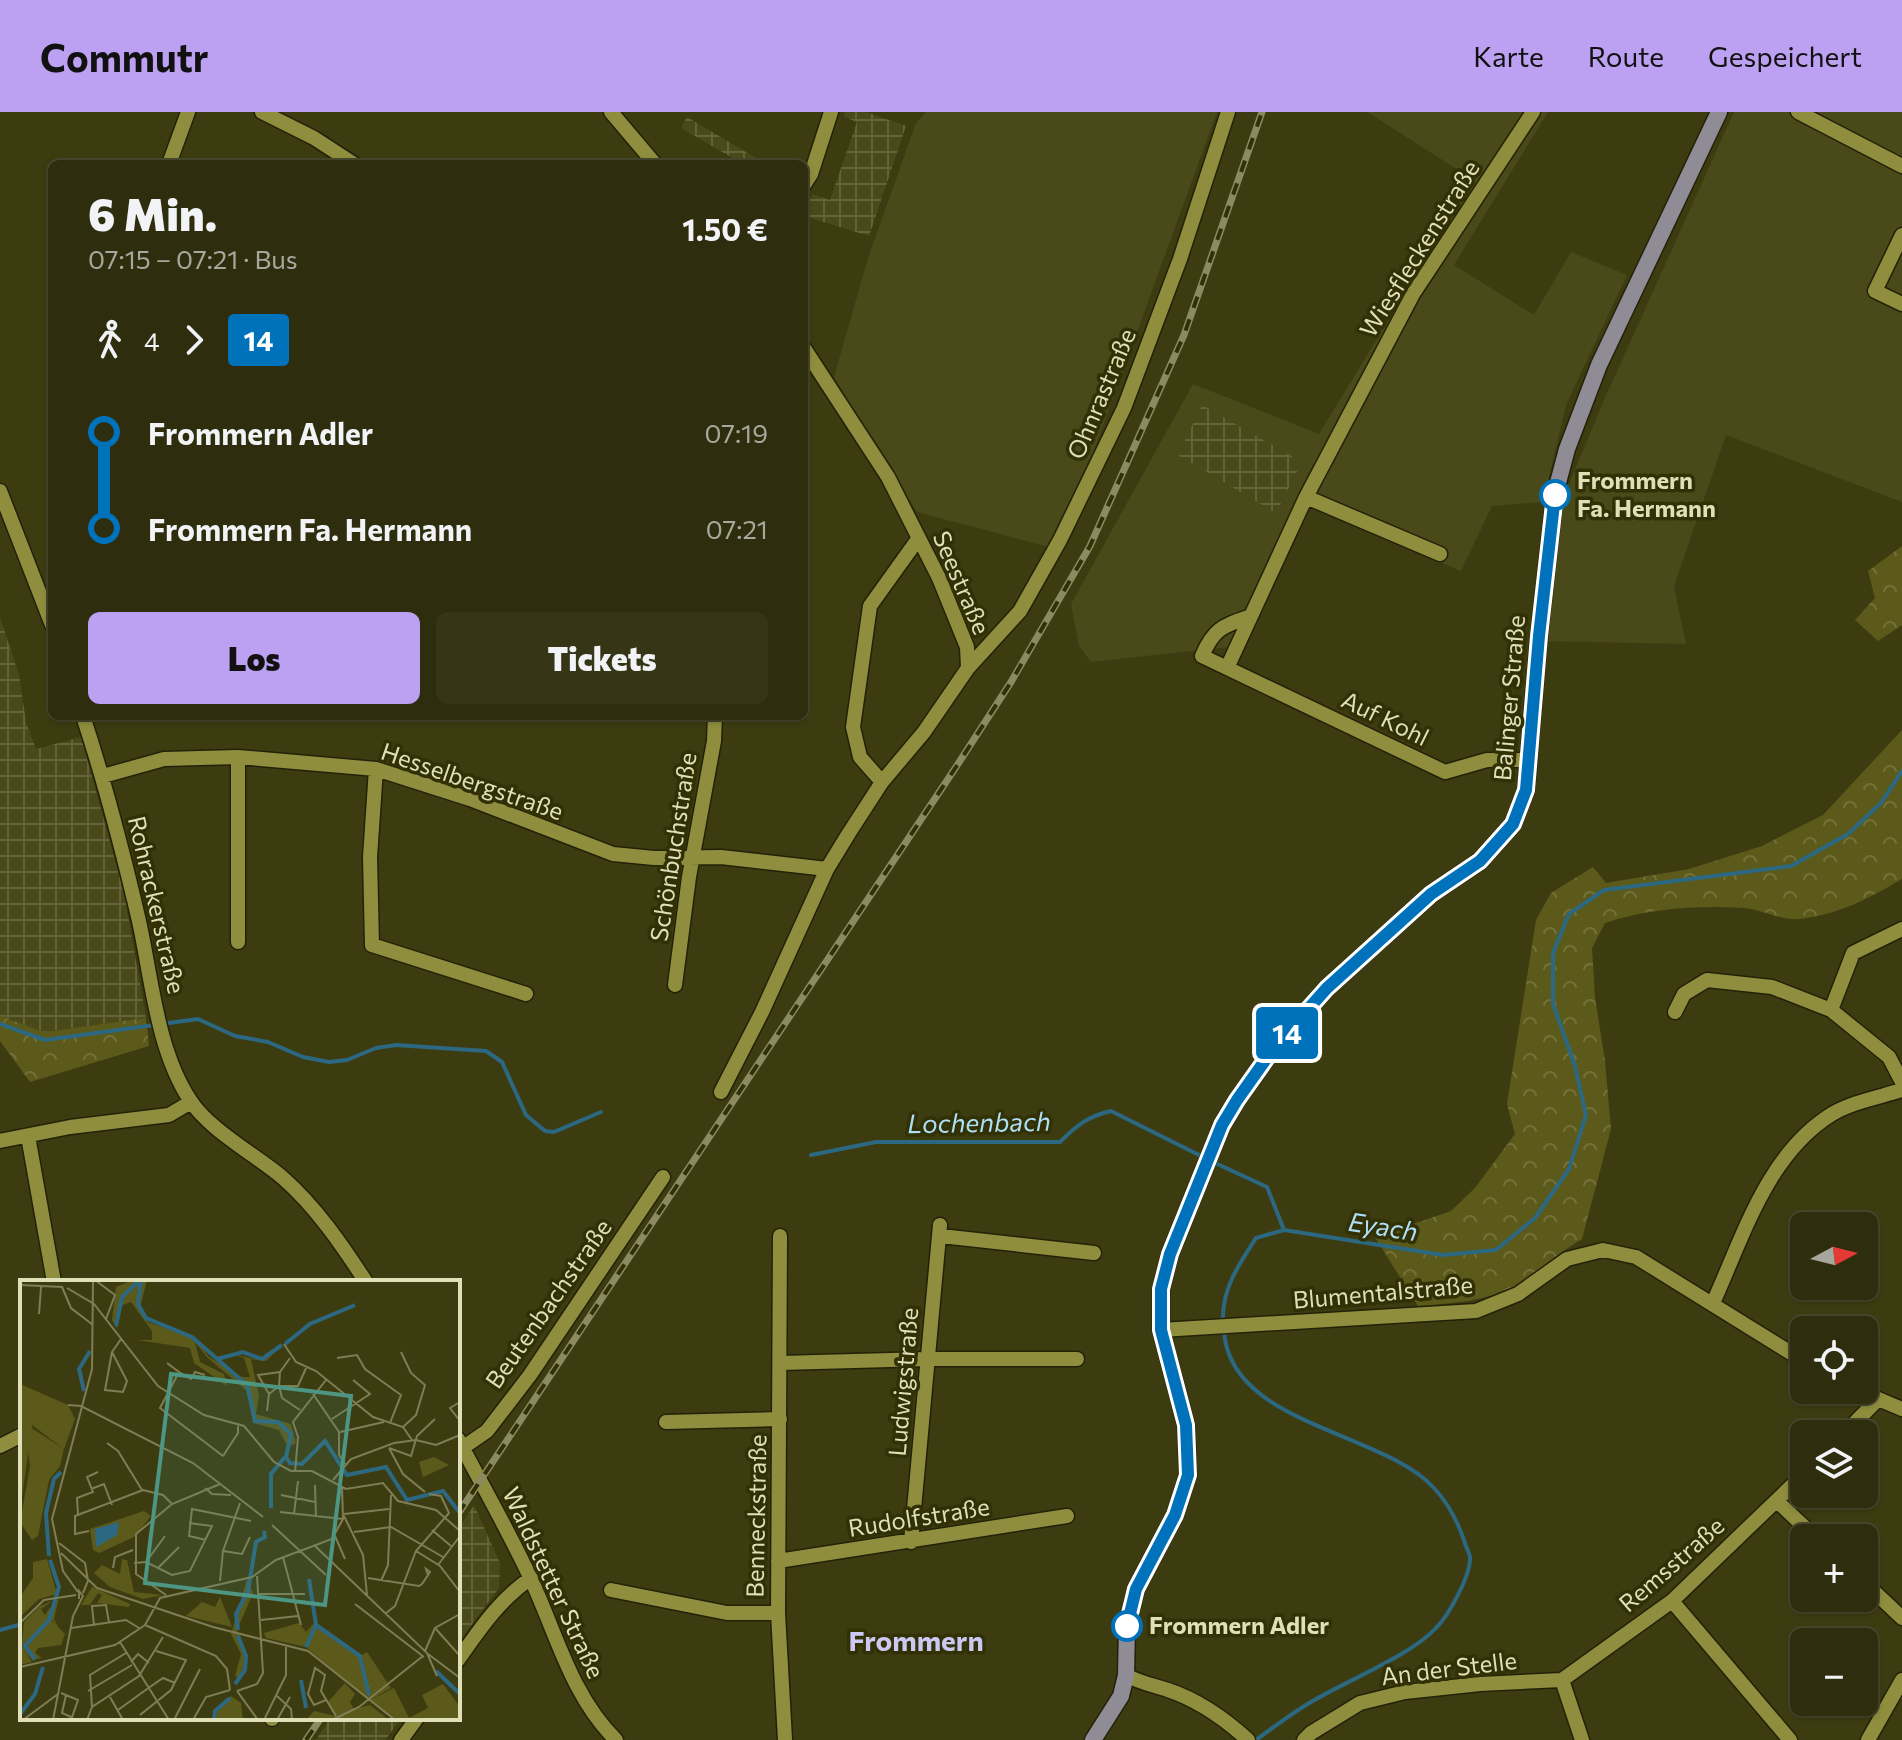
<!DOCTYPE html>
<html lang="de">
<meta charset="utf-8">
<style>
:root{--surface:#2e2d0d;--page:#363516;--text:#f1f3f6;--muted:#a7a89d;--line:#49492e;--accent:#bca0f2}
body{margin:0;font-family:Commissioner,sans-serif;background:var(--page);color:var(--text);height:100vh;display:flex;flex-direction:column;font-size:30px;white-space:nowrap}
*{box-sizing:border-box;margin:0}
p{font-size:26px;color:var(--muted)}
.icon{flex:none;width:44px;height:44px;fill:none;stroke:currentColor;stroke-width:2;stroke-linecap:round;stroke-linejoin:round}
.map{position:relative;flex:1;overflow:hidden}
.drawer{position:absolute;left:48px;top:48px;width:760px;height:560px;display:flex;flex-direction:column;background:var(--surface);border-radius:12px;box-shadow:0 2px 6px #0004,0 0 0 2px var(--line)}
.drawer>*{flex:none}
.badge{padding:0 16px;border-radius:6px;font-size:28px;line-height:52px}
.needle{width:52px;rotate:83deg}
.buttons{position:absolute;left:1790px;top:1100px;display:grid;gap:16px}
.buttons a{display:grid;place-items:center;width:88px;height:88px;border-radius:12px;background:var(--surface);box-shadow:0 2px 6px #0004,0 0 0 2px var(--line);font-size:40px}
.map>.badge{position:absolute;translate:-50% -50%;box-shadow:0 0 0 4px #fff}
.legs{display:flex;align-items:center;gap:12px;height:88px;padding:0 40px;font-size:26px}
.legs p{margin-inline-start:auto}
.summary{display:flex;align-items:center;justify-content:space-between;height:136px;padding:0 40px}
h1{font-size:44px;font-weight:800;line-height:60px}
.primary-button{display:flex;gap:16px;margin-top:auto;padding:16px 40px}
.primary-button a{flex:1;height:92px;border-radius:12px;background:var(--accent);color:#111;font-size:32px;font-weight:800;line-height:92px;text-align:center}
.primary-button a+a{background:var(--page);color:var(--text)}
ul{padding:0 40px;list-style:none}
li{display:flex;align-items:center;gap:28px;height:96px;font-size:30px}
li i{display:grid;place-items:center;width:12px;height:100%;margin:0 10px;background:currentColor}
li i::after{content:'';width:20px;height:20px;margin:-10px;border:6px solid;border-radius:50%;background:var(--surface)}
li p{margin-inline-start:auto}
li:first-child i{background:linear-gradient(#0000 50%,currentColor 0)}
li:last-child i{background:linear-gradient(currentColor 50%,#0000 0)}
header{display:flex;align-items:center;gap:48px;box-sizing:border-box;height:112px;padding:0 40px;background:var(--accent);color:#111}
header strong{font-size:38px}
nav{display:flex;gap:44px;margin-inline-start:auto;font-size:28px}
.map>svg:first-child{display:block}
.built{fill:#4a491a}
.industrial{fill:url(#industrial-grid)}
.forest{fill:url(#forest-crowns)}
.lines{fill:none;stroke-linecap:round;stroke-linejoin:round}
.stream{stroke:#2c6881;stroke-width:4}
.minor-casing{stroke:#232209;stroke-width:17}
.major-casing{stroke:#232209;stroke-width:19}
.minor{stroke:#8f8e3e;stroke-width:14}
.major{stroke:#908c96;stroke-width:16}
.rail-casing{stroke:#8b8a61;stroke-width:7}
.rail{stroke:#323105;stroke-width:4;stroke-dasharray:12;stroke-linecap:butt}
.line-1-casing{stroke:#fff;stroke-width:18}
.line-1{stroke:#0072bc;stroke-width:12}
.stop-1-dot{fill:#fff;stroke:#0072bc;stroke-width:4}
.labels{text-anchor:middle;stroke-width:7;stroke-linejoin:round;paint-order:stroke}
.street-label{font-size:24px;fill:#dfdfb8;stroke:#323105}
.stop-label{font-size:24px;font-weight:bold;fill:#dfdfb8;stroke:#323105;text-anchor:start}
.water-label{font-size:26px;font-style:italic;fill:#addff6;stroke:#323105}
.quarter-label{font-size:28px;font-weight:bold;fill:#cbc9f4;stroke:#323105}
.inset-river{fill:none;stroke:#2c6881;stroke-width:4}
.inset-road{fill:none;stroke:#7e7d54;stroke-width:2}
.view{fill:#4d9684;fill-opacity:0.15;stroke:#4d9684;stroke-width:4}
.inset-edge{fill:none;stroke:#dfdfb8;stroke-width:4}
</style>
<header>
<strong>Commutr</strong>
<nav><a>Karte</a><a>Route</a><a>Gespeichert</a></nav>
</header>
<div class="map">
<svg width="1902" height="1628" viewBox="0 0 1902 1628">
<defs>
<pattern id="industrial-grid" width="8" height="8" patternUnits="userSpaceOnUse" patternTransform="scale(2)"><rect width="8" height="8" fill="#4a491a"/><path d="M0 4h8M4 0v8" fill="none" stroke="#646339"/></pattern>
<pattern id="forest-crowns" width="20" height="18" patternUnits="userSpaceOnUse" patternTransform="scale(2)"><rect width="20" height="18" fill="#5c5a1a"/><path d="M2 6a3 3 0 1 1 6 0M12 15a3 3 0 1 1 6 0" fill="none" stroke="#737139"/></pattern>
</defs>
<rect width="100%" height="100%" fill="#3d3c11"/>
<path class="built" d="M 926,0 L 1217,0 L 1084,366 L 1049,435 L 917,400 L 834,265 L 868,146 L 916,11 Z
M 1367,0 L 1548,0 L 1454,153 L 1534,203 L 1571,140 L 1627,163 L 1566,293 L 1543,390 L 1492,394 L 1461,459 L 1311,395 L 1228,535 L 1091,550 L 1079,534 L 1071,492 L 1193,272 L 1319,322 L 1474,68 Z
M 1734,0 L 1902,0 L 1902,390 L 1726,323 L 1674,474 L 1686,532 L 1545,529 L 1562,389 L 1604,288 Z"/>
<path class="industrial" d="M 845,0 L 866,0 L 906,14 L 869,124 L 804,104 L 812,82 L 830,88 L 857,10 L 844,5 Z
M 687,5 L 766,52 L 743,52 L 681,16 Z
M 1202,293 L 1302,350 L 1276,401 L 1178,343 Z
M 0,505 L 19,563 L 26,610 L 36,637 L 81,625 L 124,781 L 146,906 L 44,920 L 0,904 Z
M 474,1393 L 500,1451 L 499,1476 L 458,1531 L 458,1417 Z
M 330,1606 L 402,1606 L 385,1628 L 316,1628 Z"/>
<path class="forest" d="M 1902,434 L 1902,513 L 1878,529 L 1855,508 L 1875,486 L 1868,459 Z
M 1902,618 L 1902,767 C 1866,788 1842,801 1800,807 C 1782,809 1763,798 1745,796 C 1700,793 1648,796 1605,811 L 1592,836 L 1595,886 L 1605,949 L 1611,1017 L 1582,1127 C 1557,1141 1538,1161 1515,1174 C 1485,1190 1452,1191 1418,1194 L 1375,1125 L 1451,1099 L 1475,1076 L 1515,1022 L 1507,992 L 1536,808 L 1551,781 L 1593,755 L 1606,771 L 1689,757 L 1762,734 L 1823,703 Z
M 0,904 L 44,920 L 146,906 L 149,934 L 30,970 L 0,929 Z"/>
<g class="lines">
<path class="stream" d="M 0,912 L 45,928 L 198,907 L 235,924 L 268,930 L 303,945 L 329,950 L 347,948 L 376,936 L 396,933 L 486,939 L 502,950 L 526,1003 L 545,1019 L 554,1020 L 601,1000
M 811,1043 L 876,1030 L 1060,1030 C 1076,1014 1088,1004 1111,999 L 1205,1046
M 1213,1050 L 1267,1075 L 1284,1118
M 1223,1211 C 1221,1178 1239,1152 1256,1126 L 1284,1118 L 1443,1143 L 1496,1138 L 1535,1106 L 1569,1057 L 1586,1003 L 1575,954 L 1553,892 L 1553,841 L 1569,802 L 1604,778 L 1791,754 L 1848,722 L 1881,691 L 1902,659
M 1224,1219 C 1230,1313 1382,1319 1434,1376 C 1449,1392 1457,1408 1464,1428 C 1465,1433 1469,1440 1470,1445 C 1471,1463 1449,1503 1436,1516 C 1410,1544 1346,1569 1311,1590 C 1292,1601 1274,1615 1256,1628
M 0,1518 L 22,1512"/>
<g class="minor-casing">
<path id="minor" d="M 262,0 L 314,26 L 354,52
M 611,0 L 655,52
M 1798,0 L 1902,54
M 169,52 L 188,0
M 804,73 L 811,62 L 831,0
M 1902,123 L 1875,179 L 1902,192
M 804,236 L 888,365 L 939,466 L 967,535 L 968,556
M 0,379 L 52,513
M 1306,385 L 1440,442
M 1251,504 C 1223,514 1214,516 1202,544 L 1445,660 L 1487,648 L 1530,648
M 1227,556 L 1306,385 L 1413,182 L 1533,0
M 83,604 C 105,671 123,740 139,809 C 152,868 157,938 190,988 C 209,1018 256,1043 283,1066 C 316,1095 342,1133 366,1170
M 376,657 L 370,745 L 372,833 L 526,882
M 103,664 L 164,647 L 238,645 L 376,657 L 470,687 L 613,742 L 654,746 L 721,745 L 827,757
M 882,670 L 860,645 L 853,615 L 870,494 L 918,427
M 238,830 L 238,645
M 675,873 L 689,765 L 714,629 L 715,604
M 1831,898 L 1853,841 L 1902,817
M 1675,900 L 1684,882 L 1707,868 L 1772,875 L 1831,898 L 1889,945 L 1902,970
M 721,980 L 762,900 L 827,757 L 849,721 L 882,670 L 924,620 L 968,556 L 1020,499 L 1060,428 L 1124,296 L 1180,147 L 1228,0
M 28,1024 L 54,1170
M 0,1029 L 70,1015 L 169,1003 L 191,990
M 780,1124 L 778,1501 L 785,1628
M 941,1124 L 1094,1141
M 1713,1191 C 1743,1125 1767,1042 1832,1002 C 1852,990 1880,985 1902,978
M 1161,1218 L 1476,1199 L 1518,1182 L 1567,1147 L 1603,1138 L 1636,1145 L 1804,1249
M 780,1251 L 928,1247 L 1077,1247
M 1857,1278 L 1902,1297
M 666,1310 L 780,1307
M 1844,1322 L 1878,1287
M 458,1327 C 482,1373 508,1418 530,1465 C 556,1520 571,1584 616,1628
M 0,1334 L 22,1323
M 458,1339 L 487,1319 L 530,1263 L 663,1065
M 1777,1389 L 1816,1426
M 911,1430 L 940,1113
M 778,1449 L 1067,1404
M 1864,1470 L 1902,1506
M 611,1478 L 727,1501 L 778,1501
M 1672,1489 L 1790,1628
M 458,1548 C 480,1517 499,1488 531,1466
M 1126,1563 C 1140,1571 1153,1573 1168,1578 C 1198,1588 1225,1607 1248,1628
M 1562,1568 L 1672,1489 L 1804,1362
M 1562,1568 L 1582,1628
M 272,1607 L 272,1606
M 401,1628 L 417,1606
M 1304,1628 L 1311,1621 L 1360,1591 L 1405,1580 L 1480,1572 L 1562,1568
M 1868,1628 L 1902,1568"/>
</g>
<g class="major-casing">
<path id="major" d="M 1093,1628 L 1121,1584 L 1126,1563 L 1127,1514 L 1136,1477 L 1175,1403 L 1188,1363 L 1186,1313 L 1161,1218 L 1161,1177 L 1170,1142 L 1222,1013 L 1237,988 L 1276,933 L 1327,876 L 1431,782 L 1480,749 L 1513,712 L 1526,678 L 1539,524 L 1555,382 L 1567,337 L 1599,253 L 1719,0"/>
</g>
<use href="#minor" class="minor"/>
<use href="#major" class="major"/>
<g class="rail-casing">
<path id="rail" d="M 458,1402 L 956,655 L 1011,570 L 1090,434 L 1184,223 L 1262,0
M 306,1628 L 321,1606"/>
</g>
<use href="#rail" class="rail"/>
</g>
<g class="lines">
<g class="line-1-casing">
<path id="line-1" d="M 1127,1514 L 1136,1477 L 1175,1403 L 1188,1363 L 1186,1313 L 1161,1218 L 1161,1177 L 1170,1142 L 1222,1013 L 1237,988 L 1276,933 L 1327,876 L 1431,782 L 1480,749 L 1513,712 L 1526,678 L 1539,524 L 1555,383"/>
</g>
<use href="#line-1" class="line-1"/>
</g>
<g class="stop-1-dot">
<circle cx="1555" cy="383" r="14"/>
<circle cx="1127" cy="1514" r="14"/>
</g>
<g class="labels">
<g class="street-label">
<text transform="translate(1420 137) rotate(-58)" y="8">Wiesfleckenstraße</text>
<text transform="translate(1102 282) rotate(-67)" y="8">Ohnrastraße</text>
<text transform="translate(961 471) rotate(67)" y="8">Seestraße</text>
<text transform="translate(1510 586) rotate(-85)" y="8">Balinger Straße</text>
<text transform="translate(1385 607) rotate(26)" y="8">Auf Kohl</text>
<text transform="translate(472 670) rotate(19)" y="8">Hesselbergstraße</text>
<text transform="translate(674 735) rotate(-81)" y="8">Schönbuchstraße</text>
<text transform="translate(156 793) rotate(77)" y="8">Rohrackerstraße</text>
<text transform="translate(1383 1181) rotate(-5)" y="8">Blumentalstraße</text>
<text transform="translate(549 1192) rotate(-55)" y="8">Beutenbachstraße</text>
<text transform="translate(904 1270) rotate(-85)" y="8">Ludwigstraße</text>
<text transform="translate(757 1404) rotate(-89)" y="8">Benneckstraße</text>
<text transform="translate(919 1406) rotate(-9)" y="8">Rudolfstraße</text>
<text transform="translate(1672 1453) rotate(-41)" y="8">Remsstraße</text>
<text transform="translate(553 1471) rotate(65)" y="8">Waldstetter Straße</text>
<text transform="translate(1449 1557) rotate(-7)" y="8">An der Stelle</text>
</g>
<g class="stop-label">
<text x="1577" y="377">Frommern<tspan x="1577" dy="28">Fa. Hermann</tspan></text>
<text x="1149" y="1522">Frommern Adler</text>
</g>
<g class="water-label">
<text transform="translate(979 1011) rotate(-1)" y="9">Lochenbach</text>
<text transform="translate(1383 1115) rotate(9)" y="9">Eyach</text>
</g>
<g class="quarter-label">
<text x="916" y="1539">Frommern</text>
</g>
</g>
<g transform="translate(20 1168)">
<rect width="440" height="440" fill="#3d3c11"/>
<path d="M 0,104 L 48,125 L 55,139 L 44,169 L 12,145 L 0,231 ZM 27,279 L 37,314 L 19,319 L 0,337 L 0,317 L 13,298 L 13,282 ZM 102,279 L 107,280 L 114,312 L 143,315 L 123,319 L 90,307 L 74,293 L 82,285 L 100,294 ZM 72,307 L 110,324 L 109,327 L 77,323 L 82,315 L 78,313 L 70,325 L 61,325 ZM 200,317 L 212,347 L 166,336 L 182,322 L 195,327 ZM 33,321 L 21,329 L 25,335 L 30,327 L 29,337 L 2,366 L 12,382 L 0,385 L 4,342 L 20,326 ZM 31,340 L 45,354 L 41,365 L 18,368 L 15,373 L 22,378 L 17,379 L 7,367 ZM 295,342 L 342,375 L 348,399 L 356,404 L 346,417 L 286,367 L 246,358 L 244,353 L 279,343 L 286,352 ZM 325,403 L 335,414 L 330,422 L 334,429 L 350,425 L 369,440 L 286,440 L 294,431 L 315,436 L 308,422 ZM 423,404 L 440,427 L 440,440 L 375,440 L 350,420 L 374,408 L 389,438 L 408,428 L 402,415 ZM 211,416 L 221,423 L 223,440 L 195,440 L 196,430 Z" fill="#5c5a1a"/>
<path d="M 113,0 L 127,0 L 120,28 L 128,42 L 173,58 L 179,64 L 189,77 L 222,97 L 230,97 L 224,78 L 215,75 L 242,80 L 261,66 L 246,81 L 231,79 L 239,116 L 236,134 L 271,144 L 276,163 L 268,167 L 259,150 L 233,143 L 228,112 L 188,78 L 175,62 L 180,82 L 204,94 L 207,106 L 174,83 L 170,68 L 117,60 L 132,60 L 132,51 L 111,22 L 100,26 L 97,48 L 92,40 L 96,7 ZM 5,144 L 44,169 L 40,186 L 29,200 L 18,256 L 12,260 L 0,242 L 10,187 ZM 227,299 L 233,313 L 217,350 L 226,371 L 221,398 L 215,396 L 221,374 L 211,354 ZM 39,318 L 34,339 L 40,350 L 32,340 L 27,343 L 7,367 L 17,379 L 13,381 L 2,367 ZM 347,372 L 371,408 L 350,420 L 346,417 L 356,404 L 348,399 L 342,375 Z" fill="#5c5a1a"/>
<path d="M 414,177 L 429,185 L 403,197 L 399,182 Z" fill="#5c5a1a"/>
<path d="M 124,231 L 131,236 L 114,257 L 79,273 L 73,270 L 70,249 Z" fill="#5c5a1a"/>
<path d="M 99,242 L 97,255 L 76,267 L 75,249 Z" fill="#2c6881"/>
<path class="inset-river" d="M 121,0 L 118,24 L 126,38 L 172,57 L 227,105 L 235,141 L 258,142 L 271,154 L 266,177 L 270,183 L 282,184 L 305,161 L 327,195 L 366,187 L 387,220 L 423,211 L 440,233M 96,46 L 102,17 L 120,0M 265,64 L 290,44 L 335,25M 197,79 L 223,72 L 242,79 L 262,65M 64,111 L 59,89 L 70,71M 251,228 L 251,194 L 265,177M 29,276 L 26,233 L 34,199 L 41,192M 296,345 L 340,376 L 349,415M 218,350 L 216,334 L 228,311 L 236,262 L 245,257 L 244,251M 286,367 L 296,345 L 289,299M 15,379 L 5,366 L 29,340 L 39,307 L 30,280M 416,391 L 440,414M 281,400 L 286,428M 215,404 L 225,390 L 226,376 L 218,356M 0,434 L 15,414 L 23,387M 194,440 L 195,431 L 210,418"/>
<path class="inset-road" d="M 75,0 L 95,15 L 86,39M 0,5 L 43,7M 42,7 L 51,28 L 73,45M 47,8 L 74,24 L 138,106 L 184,135 L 224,146 L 254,182 L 271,191 L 292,191 L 326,209 L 363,203 L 378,221 L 416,230 L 440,251M 19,34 L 21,7M 264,64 L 276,82 L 296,91 L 353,137 L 383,147 L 392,160M 92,72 L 85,110 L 103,112 L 107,101 L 92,72 L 101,59M 381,72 L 391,93 L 405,105 L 396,135 L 383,147M 270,78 L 260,92 L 259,106 L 262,118 L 280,130M 317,78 L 337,75 L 345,89 L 381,115 L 370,143M 147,83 L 159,92 L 140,128 L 203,176M 159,92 L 171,99 L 175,92 L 185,95M 249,114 L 238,95 L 260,92M 293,114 L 319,152M 440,122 L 430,128 L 440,141M 48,125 L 61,126 L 173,183 L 243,237M 247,131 L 249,114 L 259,106 L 278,106 L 287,86M 312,139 L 350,114 L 333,100M 319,152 L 319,175 L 325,184M 320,152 L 364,142M 87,163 L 98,171 L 122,210M 369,168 L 391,176 L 397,156 L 415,139M 369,168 L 383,194 L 405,212M 203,176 L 218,153 L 218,143M 275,192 L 278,157 L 273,142 L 306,100M 313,200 L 331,179 L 374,163 L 396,160 L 416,165 L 440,155M 295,205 L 296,237M 185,208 L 192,214 L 211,215M 71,209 L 84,204 L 92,225M 261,215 L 295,222M 260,232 L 323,239M 58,234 L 57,218 L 73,212 L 67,197 L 78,192M 274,234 L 278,201M 324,234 L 369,229M 324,236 L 343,275 L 347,315M 252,245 L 306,295M 412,250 L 431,266M 69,251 L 55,254 L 55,236 L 123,210 L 143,215 L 152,224M 334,252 L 371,247 L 423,277M 315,256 L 325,279M 186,260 L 169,256 L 172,229 L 231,241M 39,263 L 65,283 L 68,301 L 63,313M 294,265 L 407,373 L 417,396M 203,271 L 222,274 L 230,257M 396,271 L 420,286 L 440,312M 41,273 L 77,308 L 193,347M 263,277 L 281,345M 126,282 L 145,256M 114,283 L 126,282 L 152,295 L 170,291 L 192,246 L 169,243M 418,285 L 440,256M 93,288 L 95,277 L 113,270M 138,288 L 159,267M 348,298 L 399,306 L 402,304 L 410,292 L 406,289 L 408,295M 200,301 L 203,271 L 220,223M 361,301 L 368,285 L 371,215M 58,312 L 43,291 L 32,239 L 72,89 L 73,0M 239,314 L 285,314M 146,315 L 116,294 L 116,254 L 152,224 L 200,204M 335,324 L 404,377M 365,334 L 375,326 L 396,271 L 429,233 L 421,216 L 409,214M 241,340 L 278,336M 0,343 L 24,320 L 56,315M 125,345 L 140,318 L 232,297 L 256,280 L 312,259 L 323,239 L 322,207M 125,345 L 196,376 L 207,389 L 210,410M 74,346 L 72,326 L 86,325 L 89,343M 193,347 L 288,371 L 375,440M 51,348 L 106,340 L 119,348M 415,348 L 440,376M 100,362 L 149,440M 405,371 L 415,348 L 440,334M 408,374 L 440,398M 111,382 L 118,374 L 129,383M 0,387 L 95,365 L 125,345M 127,409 L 143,398 L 155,403M 68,411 L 112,385M 217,411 L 237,404 L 243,393 L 237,296M 217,411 L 238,440M 41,413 L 58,420 L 51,440M 46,415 L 42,433 L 51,437M 257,416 L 271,429 L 272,440M 90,417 L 103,440M 306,420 L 294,425 L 288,414 L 295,388 L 305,395 L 301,411 L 316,436M 72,427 L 70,395 L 106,373M 98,430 L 127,409M 120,435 L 151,410 L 166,380 L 136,371M 3,440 L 38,414M 33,440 L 53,336 L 63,316 L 59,311 L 59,319M 67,440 L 72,427 L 119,396 L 143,357M 154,440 L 180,389M 173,440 L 186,417 L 210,410M 244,440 L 266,395 L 266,367M 257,440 L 270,417M 312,440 L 339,427 L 403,376"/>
<path class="view" d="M 151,94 L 331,116 L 305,325 L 125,303 Z"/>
<rect width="440" height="440" class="inset-edge"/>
</g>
</svg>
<div class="buttons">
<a><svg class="needle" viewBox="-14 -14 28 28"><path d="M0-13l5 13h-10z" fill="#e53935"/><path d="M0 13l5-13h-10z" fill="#a7a89d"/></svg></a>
<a><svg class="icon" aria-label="locate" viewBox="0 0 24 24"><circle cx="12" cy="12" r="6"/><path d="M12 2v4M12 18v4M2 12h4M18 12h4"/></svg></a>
<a><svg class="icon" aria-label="layers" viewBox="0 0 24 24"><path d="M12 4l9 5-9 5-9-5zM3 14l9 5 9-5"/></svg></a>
<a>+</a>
<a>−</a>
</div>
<b class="badge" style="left:1287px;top:921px;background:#0072bc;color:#fff">14</b>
<section class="drawer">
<div class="summary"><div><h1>6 Min.</h1><p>07:15 – 07:21 · Bus</p></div><b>1.50 €</b></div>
<div class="legs"><svg class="icon" aria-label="walk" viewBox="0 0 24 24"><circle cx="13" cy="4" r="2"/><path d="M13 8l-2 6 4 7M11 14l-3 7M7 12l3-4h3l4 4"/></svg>4<svg class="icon" aria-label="forward" viewBox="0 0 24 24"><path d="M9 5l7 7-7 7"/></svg><b class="badge" style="background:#0072bc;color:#fff">14</b></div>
<ul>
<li><i style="color:#0072bc"></i><b>Frommern Adler</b><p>07:19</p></li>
<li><i style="color:#0072bc"></i><b>Frommern Fa. Hermann</b><p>07:21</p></li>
</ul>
<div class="primary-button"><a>Los</a><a>Tickets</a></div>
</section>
</div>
